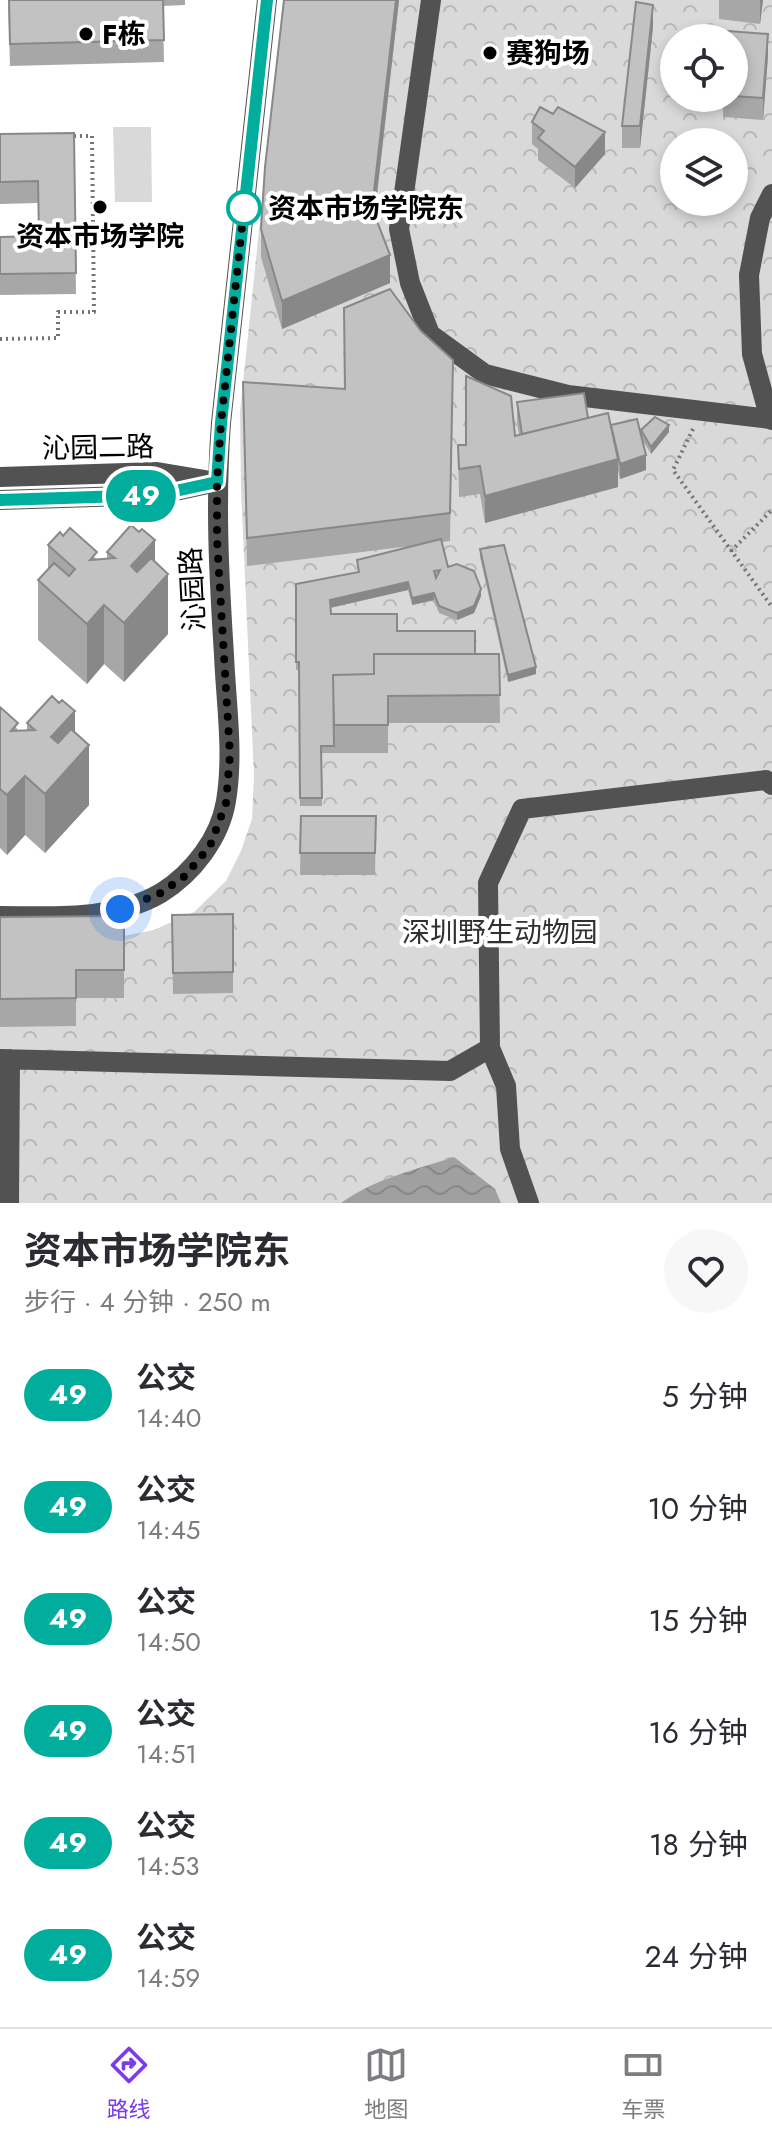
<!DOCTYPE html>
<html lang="zh">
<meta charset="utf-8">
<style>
:root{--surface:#fff;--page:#f7f7f7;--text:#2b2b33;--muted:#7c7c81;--line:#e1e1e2;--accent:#7c3aed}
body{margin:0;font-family:Jost,"Noto Sans SC",sans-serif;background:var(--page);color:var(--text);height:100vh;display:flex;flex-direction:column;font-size:30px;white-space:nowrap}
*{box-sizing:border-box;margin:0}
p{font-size:26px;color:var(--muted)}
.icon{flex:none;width:44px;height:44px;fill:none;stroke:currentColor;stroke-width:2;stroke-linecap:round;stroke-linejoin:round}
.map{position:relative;height:1203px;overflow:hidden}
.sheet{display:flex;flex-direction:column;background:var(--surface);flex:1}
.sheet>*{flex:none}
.badge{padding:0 16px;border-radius:26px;font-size:28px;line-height:52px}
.tools{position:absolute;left:660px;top:24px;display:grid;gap:16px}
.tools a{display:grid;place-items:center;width:88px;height:88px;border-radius:50%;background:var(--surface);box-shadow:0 4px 12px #0003;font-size:40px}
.you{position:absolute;width:40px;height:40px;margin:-20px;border:6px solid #fff;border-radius:50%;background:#1a73e8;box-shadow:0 0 0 12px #1a73e833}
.map>.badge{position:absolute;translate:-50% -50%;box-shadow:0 0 0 4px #fff}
.round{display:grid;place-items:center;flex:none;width:84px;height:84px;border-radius:42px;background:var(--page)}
.head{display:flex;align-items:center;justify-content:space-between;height:136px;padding:0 24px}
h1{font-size:38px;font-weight:700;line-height:60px}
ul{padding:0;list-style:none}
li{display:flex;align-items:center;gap:24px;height:112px;padding:0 24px}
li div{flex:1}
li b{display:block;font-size:30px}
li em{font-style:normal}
li .badge{min-width:88px;font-weight:700;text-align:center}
.dock{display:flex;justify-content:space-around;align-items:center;height:112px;border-top:2px solid var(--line);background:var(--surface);font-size:22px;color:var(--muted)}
.dock a{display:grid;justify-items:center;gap:4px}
.dock .selected{color:var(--accent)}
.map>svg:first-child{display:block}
.grass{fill:#d9d9d9}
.park{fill:url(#park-crowns);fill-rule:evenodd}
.water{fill:url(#water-waves)}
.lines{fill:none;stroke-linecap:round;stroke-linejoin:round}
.path{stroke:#747474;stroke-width:4;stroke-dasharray:2 4;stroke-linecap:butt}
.minor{stroke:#525252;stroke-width:20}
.wall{fill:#a7a7a7}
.shaded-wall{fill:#888}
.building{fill:#c2c2c2;stroke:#888;stroke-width:2;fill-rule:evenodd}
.line-casing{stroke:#fff;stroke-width:18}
.line{stroke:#01ad9c;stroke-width:12}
.walk{stroke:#000;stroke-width:8;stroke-dasharray:0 14.4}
.poi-dot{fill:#000;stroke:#fff;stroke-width:3}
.stop-dot{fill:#fff;stroke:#01ad9c;stroke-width:4}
.labels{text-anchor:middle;stroke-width:8;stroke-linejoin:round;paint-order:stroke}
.poi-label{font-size:28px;font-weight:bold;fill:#000;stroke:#fff;text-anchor:start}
.stop-label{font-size:28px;font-weight:bold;fill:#000;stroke:#fff;text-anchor:start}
.street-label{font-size:28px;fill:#000;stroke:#fff}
.park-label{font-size:28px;fill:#303030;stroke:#fff}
</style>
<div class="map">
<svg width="772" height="1203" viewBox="0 0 772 1203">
<defs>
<pattern id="park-crowns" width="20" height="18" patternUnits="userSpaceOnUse" patternTransform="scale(2)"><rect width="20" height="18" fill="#d9d9d9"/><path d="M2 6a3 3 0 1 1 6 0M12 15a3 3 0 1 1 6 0" fill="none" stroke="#b8b8b8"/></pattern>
<pattern id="water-waves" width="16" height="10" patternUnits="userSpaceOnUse" patternTransform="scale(2)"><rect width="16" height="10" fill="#a0a0a0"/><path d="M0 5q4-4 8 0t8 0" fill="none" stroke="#888"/></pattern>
</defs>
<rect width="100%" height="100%" fill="#fff"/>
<path class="grass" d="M 113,127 L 151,127 L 152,202 L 115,202 Z"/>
<path class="park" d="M 283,0 L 772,0 L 772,1203 L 0,1203 L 0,940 L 108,939 L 154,930 L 194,912 L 226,881 L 241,851 L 252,819 L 254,776 L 241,490 L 240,412 ZM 674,38 L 734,38 L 734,98 L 674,98 ZM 674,142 L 734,142 L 734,202 L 674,202 Z"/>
<path class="water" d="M 454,1157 L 495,1189 L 501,1203 L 341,1203 C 374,1179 415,1170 454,1157 Z"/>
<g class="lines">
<path class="path" d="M 0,339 L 58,338 L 58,312 L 94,312 L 92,136 L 70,136
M 693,429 L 673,470 L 772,607
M 731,551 L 772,510"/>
<path class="minor" d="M 431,0 L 399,229 L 410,283 L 430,334 L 485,374 L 568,395 L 770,419
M 772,194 L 760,218 L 749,275 L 752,354 L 770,419 L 772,420
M 0,477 L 157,472 L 205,480
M 0,500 L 157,495 L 217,482
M 0,916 C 53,916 113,921 161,893 C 193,873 220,838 226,801 C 234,753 226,703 224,655 C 219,577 215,502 221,423 L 267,0
M 0,1059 L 450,1071 L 490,1048
M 9,1203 L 10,1059
M 529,1203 L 510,1149 L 506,1086 L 490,1048 L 488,883 L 522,809 L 766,780 L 772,785"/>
</g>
<path class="wall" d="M 8,0 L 185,0 L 185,5 L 163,6 L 164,62 L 10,66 Z
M 284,0 L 399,0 L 375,214 L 390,283 L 282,329 L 261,257 L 261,229 Z
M 719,0 L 763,0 L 760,24 L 719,19 Z
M 653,27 L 640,148 L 622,148 L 622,126 Z
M 734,38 L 768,56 L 763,120 L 723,117 L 723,98 L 734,98 Z
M 532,122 L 605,154 L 575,188 L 538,160 L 538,149 L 532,144 Z
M 74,133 L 76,294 L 0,295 L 0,237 L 38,236 L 38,203 L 0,204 L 0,134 Z
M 421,331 L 453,360 L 450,541 L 442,542 L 448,567 L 481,596 L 474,613 L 457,620 L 439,613 L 434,600 L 412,605 L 408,590 L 330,607 L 331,614 L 397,631 L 475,654 L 499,654 L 500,723 L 388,723 L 388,753 L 322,753 L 322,806 L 300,806 L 299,670 L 296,670 L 296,584 L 358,572 L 357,560 L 419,545 L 247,566 L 243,382 L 345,389 Z
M 517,402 L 588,418 L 611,428 L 641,436 L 641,430 L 669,432 L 651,454 L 642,439 L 646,470 L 620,479 L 618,471 L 618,487 L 485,523 L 480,494 L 459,497 L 458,445 L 466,445 L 519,435 L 517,423 Z
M 63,536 L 97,559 L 107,559 L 107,552 L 155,562 L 168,634 L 124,682 L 104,664 L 87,684 L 38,640 L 38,580 L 48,569 L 48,545 Z
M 480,549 L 536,674 L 508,682 L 480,557 Z
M 0,707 L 18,730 L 27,730 L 27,723 L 75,733 L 89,805 L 45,853 L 25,835 L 7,855 L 0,848 Z
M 301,816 L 376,816 L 375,875 L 300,875 Z
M 233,914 L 233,993 L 173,994 L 172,915 Z
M 124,916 L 124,998 L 76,998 L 76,1026 L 0,1027 L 0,917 Z"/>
<path class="shaded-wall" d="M 396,0 L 399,0 L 372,236 L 372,208 Z
M 760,0 L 763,0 L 760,24 Z
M 653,5 L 653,27 L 640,148 L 640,126 Z
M 768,34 L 768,56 L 763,120 L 763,98 Z
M 605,132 L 605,154 L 575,188 L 575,167 Z
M 390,255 L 390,283 L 282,329 L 282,301 Z
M 669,425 L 669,432 L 651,454 L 651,447 Z
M 646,455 L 646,470 L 620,479 L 620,464 Z
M 618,459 L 618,487 L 485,523 L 485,496 Z
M 155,540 L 155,589 L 168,574 L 168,634 L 124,682 L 124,623 L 131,566 Z
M 408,582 L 408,590 L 330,608 L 330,600 Z
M 481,589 L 481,596 L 474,613 L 457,620 L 457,613 Z
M 434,593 L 434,600 L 412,605 L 412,598 Z
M 104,605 L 104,664 L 87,684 L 87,624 Z
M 536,667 L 536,674 L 508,682 L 508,675 Z
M 75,711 L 75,760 L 89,745 L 89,805 L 45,853 L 45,794 L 51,737 Z
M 25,776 L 25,835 L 7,855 L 7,795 Z"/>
<path class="building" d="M 9,0 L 163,0 L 164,40 L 10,44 Z
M 284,0 L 396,0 L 372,208 L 390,255 L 282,301 L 261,229 L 265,167 Z
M 636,2 L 653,5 L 640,126 L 622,126 Z
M 728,31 L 768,34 L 763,98 L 734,96 L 734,38 L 727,38 Z
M 540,107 L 553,114 L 558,107 L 605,132 L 575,167 L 538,138 L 544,131 L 532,122 Z
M 74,133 L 76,273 L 0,274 L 0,237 L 39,236 L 38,181 L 0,182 L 0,134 Z
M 390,289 L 421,331 L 453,360 L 450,513 L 247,538 L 243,382 L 345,389 L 344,308 Z
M 466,376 L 511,396 L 515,436 L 608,413 L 618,459 L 485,496 L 480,466 L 459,469 L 458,445 L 466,445 Z
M 584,393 L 588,418 L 522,434 L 517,402 Z
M 655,417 L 669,425 L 651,447 L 641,430 Z
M 637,419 L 646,455 L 620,464 L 611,425 Z
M 131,525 L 139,532 L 142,529 L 155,540 L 131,566 L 137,572 L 151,558 L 168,574 L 124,623 L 104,605 L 87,624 L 38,580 L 54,563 L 69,576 L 75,569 L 48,545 L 60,532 L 63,536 L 70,528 L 97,552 L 90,560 L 115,558 L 107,552 Z
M 441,539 L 448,567 L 457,564 L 474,571 L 481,589 L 474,606 L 457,613 L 439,606 L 434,593 L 412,598 L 408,582 L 330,600 L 331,614 L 397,614 L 397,631 L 475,631 L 475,654 L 374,654 L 374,674 L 333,675 L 334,746 L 321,746 L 322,798 L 300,798 L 299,662 L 296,662 L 296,584 L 359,572 L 357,560 ZM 440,570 L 436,578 L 434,571 Z
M 504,545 L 536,667 L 508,675 L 480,549 Z
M 374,654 L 499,654 L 500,695 L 388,696 L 388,725 L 334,725 L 333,675 L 374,674 Z
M 52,696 L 59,703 L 62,700 L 75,711 L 51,737 L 58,743 L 71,729 L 89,745 L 45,794 L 25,776 L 7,795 L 0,789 L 0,707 L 18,723 L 11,731 L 35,730 L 27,723 Z
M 301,816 L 376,816 L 375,853 L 300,853 Z
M 233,914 L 233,972 L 173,973 L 172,915 Z
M 124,916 L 124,970 L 76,970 L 76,998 L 0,999 L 0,917 Z"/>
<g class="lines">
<g class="line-casing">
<path id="line" d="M 0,500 L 157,495 L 217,482 L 221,423 L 267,0"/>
</g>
<use href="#line" class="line"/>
<path class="walk" d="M 120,909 L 159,894 L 185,876 L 210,846 L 226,803 L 230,755 L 217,540 L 217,482 L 221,423 L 245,198 L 244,208"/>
</g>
<g class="poi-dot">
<circle cx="86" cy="34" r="8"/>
<circle cx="490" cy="53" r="8"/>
<circle cx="100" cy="207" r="8"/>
</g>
<circle class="stop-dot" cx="244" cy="208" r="16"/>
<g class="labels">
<g class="poi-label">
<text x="102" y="44">F栋</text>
<text x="506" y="63">赛狗场</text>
<text x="100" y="246" text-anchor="middle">资本市场学院</text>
</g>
<g class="stop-label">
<text x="268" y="218">资本市场学院东</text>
</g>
<g class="street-label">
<text transform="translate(98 447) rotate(-1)" y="10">沁园二路</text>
<text transform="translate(192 589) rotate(-93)" y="10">沁园路</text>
</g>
<g class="park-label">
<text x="500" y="942">深圳野生动物园</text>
</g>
</g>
</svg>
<div class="tools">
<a><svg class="icon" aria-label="locate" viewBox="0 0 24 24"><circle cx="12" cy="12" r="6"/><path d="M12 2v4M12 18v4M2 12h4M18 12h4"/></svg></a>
<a><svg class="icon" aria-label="layers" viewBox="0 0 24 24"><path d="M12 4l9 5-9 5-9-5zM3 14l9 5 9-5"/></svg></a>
</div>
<div class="you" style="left:120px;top:909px"></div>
<b class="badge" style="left:141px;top:496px;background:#01ad9c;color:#fff">49</b>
</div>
<section class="sheet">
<div class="head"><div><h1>资本市场学院东</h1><p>步行 · 4 分钟 · 250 m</p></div><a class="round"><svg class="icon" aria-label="heart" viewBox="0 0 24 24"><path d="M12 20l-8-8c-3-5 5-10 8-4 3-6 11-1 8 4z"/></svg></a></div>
<ul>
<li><span class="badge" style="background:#01ad9c;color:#fff">49</span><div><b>公交</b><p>14:40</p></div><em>5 分钟</em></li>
<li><span class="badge" style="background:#01ad9c;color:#fff">49</span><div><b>公交</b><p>14:45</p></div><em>10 分钟</em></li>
<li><span class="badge" style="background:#01ad9c;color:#fff">49</span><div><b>公交</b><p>14:50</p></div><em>15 分钟</em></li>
<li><span class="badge" style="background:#01ad9c;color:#fff">49</span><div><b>公交</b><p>14:51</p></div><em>16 分钟</em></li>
<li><span class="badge" style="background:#01ad9c;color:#fff">49</span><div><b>公交</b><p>14:53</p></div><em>18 分钟</em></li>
<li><span class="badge" style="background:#01ad9c;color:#fff">49</span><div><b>公交</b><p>14:59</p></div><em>24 分钟</em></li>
</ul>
</section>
<nav class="dock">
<a class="selected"><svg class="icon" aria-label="directions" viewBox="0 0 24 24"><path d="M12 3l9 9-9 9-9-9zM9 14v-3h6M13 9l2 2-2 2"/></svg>路线</a>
<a><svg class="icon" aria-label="map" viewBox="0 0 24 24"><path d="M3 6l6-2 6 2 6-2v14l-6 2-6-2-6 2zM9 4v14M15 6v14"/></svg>地图</a>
<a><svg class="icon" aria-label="tickets" viewBox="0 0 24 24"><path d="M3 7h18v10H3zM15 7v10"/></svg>车票</a>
</nav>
